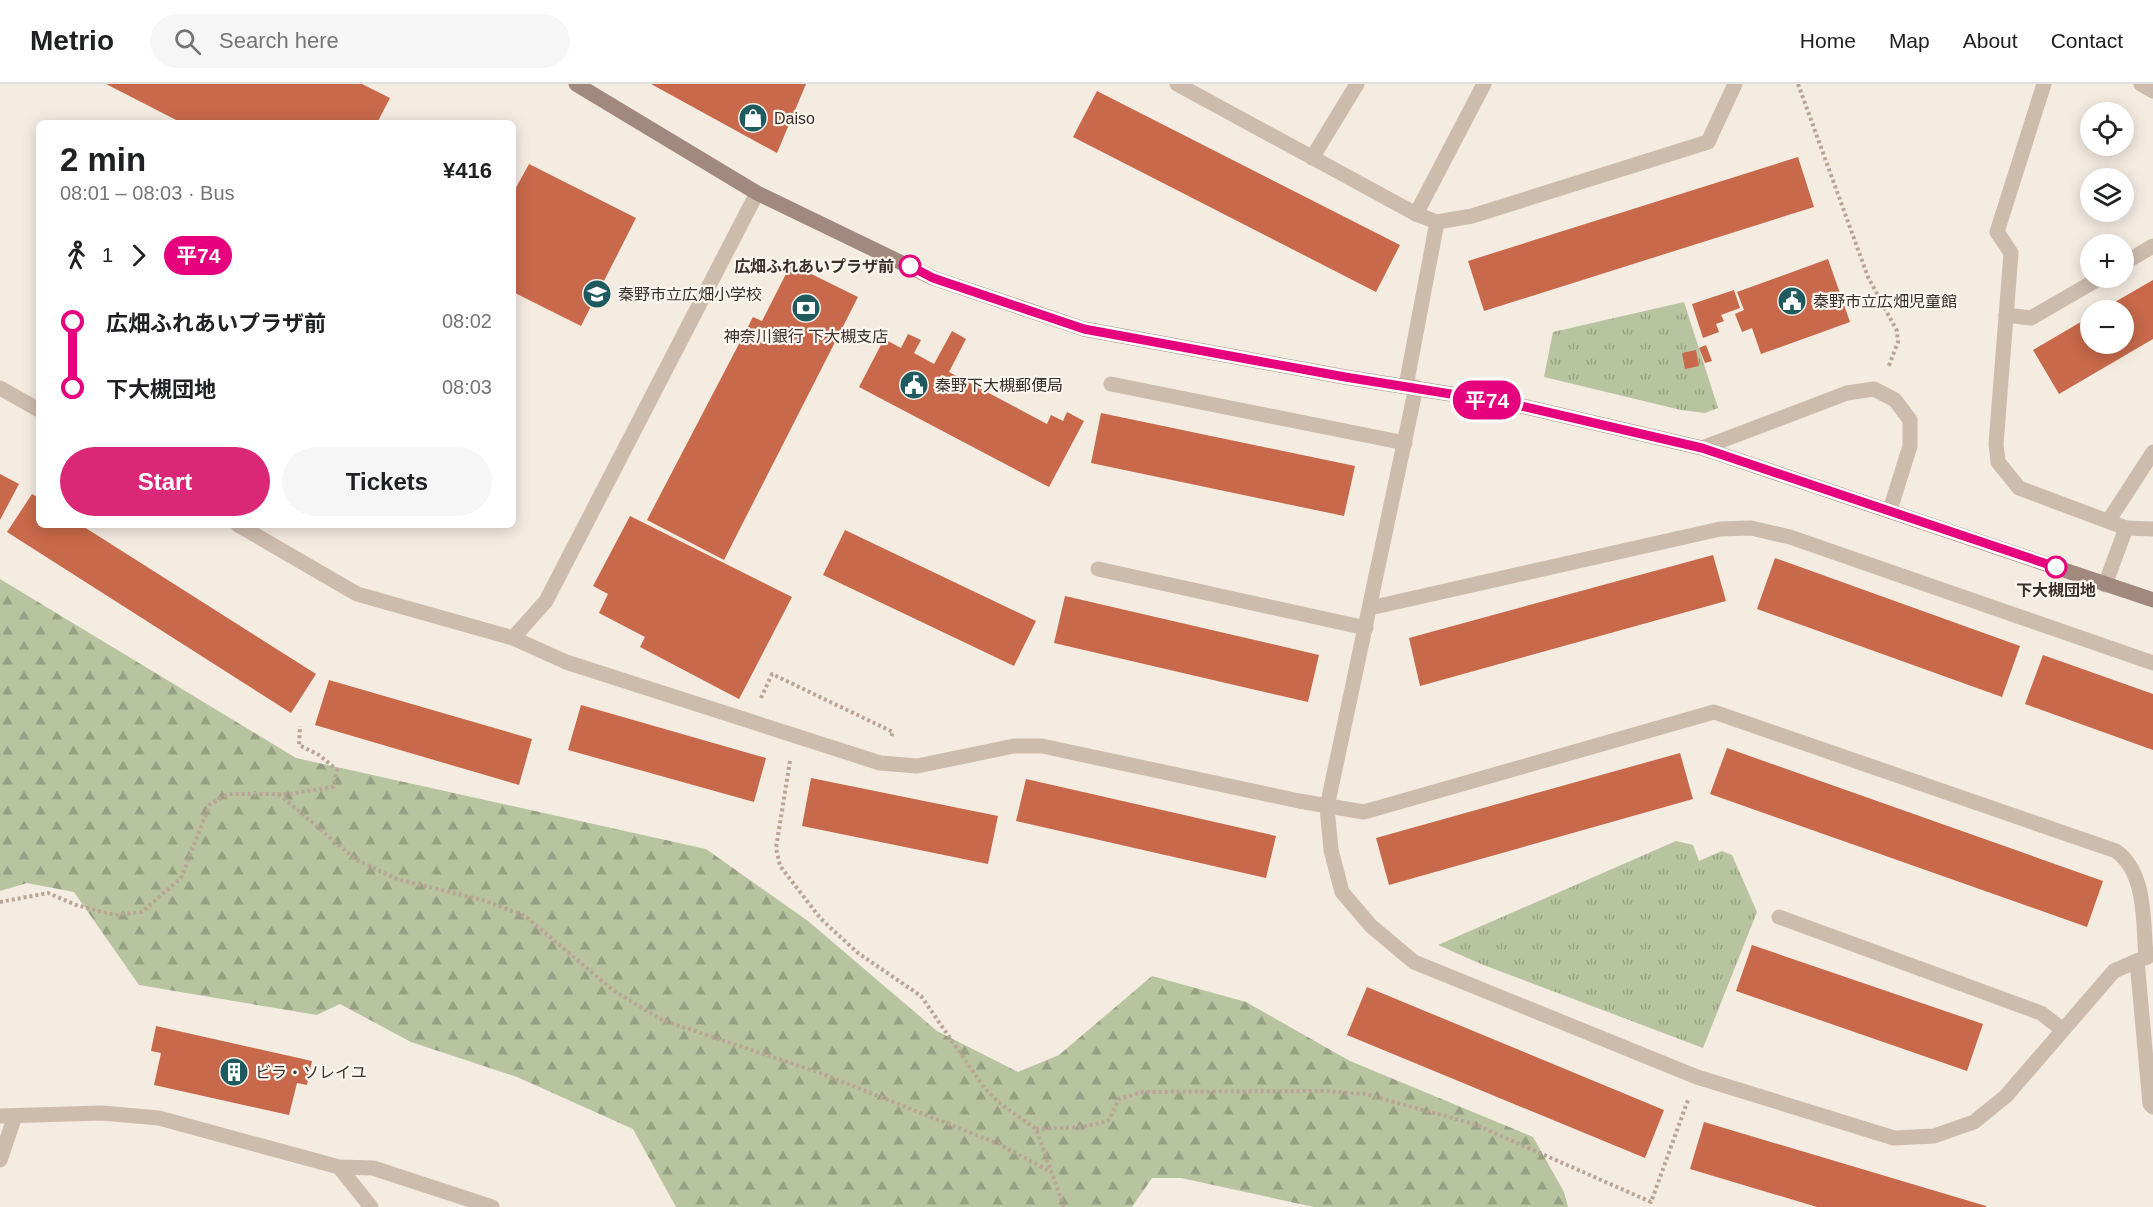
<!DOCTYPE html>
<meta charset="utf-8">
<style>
:root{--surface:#fff;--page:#f6f6f6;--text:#202124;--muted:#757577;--line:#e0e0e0;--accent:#db2777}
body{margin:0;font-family:Arial,"Noto Sans JP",sans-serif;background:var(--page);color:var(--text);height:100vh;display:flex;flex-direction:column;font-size:22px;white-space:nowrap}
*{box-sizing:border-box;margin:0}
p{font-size:20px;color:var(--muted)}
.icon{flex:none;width:33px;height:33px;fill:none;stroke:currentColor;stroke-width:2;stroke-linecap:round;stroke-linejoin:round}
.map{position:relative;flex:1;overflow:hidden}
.drawer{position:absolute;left:36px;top:36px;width:480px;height:408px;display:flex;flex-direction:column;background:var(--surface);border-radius:9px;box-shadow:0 3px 15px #0003}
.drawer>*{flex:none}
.badge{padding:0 12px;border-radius:20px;font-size:21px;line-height:39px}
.tools{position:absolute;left:2080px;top:18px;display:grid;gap:12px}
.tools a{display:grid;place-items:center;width:54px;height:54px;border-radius:50%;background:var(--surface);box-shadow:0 3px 15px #0003;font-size:30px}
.map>.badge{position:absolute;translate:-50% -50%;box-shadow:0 0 0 3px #fff}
.legs{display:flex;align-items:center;gap:9px;height:66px;padding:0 24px;font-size:20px}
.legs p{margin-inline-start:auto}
.head{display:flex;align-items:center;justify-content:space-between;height:102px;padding:0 24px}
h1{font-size:33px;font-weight:700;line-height:45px}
.button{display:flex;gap:12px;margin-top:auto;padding:12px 24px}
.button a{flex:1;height:69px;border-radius:36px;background:var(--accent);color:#fff;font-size:24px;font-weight:700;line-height:69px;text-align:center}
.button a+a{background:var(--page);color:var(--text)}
ul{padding:0 24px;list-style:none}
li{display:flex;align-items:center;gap:21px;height:66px;font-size:22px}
li i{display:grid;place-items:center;width:9px;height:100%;margin:0 8px;background:currentColor}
li i::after{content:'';width:15px;height:15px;margin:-8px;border:4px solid;border-radius:50%;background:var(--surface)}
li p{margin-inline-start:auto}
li:first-child i{background:linear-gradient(#0000 50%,currentColor 0)}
li:last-child i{background:linear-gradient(currentColor 50%,#0000 0)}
header{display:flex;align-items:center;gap:36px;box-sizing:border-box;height:84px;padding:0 30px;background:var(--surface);border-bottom:2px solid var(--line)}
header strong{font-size:28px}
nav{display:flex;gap:33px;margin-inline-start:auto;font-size:21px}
.search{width:420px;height:54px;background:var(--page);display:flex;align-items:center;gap:15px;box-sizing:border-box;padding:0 21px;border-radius:33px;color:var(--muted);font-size:22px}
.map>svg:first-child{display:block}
.forest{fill:url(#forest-firs)}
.park{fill:url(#park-tufts)}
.building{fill:#c8694b}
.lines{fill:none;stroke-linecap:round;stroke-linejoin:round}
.path{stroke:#b9a596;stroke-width:4;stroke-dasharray:3 3;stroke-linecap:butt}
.lane{stroke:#cdbbac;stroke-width:15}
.street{stroke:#cdbbac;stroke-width:15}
.secondary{stroke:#a18a7d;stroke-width:15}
.line-1-casing{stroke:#fff;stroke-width:14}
.line-1{stroke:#e6007e;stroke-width:9}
.stop-1-dot{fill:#fff;stroke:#e6007e;stroke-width:3}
.labels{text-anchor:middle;stroke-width:4.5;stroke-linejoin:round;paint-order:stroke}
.poi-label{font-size:16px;fill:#3b302b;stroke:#fbf5ee;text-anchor:start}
.stop-label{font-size:16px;font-weight:bold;fill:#3b302b;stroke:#fbf5ee;text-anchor:end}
</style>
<header>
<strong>Metrio</strong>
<div class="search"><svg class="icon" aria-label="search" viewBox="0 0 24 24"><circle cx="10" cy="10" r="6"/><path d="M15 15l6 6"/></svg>Search here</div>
<nav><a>Home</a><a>Map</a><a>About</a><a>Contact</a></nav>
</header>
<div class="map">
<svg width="2153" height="1123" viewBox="0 0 2153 1123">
<defs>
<pattern id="forest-firs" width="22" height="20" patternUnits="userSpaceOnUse" patternTransform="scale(1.5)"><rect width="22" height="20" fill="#b8c4a0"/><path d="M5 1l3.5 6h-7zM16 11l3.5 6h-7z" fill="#97a083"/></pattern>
<pattern id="park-tufts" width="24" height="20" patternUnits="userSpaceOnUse" patternTransform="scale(1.5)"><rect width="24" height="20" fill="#b8c4a0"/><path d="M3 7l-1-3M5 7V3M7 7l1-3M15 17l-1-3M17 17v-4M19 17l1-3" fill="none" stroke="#97a083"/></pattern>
</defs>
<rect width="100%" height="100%" fill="#f4ebe1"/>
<path class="forest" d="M 0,495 L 296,674 L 706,765 L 808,837 L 937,947 L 1018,988 L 1059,971 L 1152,892 L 1246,918 L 1350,977 L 1533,1053 L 1564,1108 L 1568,1123 L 1314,1123 L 1181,1094 L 1152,1094 L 1132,1123 L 676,1123 L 633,1045 L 517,993 L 411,958 L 340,920 L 317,931 L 139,901 L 74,808 L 27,799 L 0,807 Z"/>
<path class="park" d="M 1684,218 L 1718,324 L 1705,329 L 1681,326 L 1544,293 L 1553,248 Z
M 1676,757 L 1693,761 L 1699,777 L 1722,767 L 1732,771 L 1757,828 L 1703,964 L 1481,880 L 1438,861 Z"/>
<path class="building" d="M 106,0 L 362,0 L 390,14 L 377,39 L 182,39 Z
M 651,0 L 806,0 L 777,69 Z
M 1097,7 L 1400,161 L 1376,208 L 1073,53 Z
M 1798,73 L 1814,123 L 1484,227 L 1468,177 Z
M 529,80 L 636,134 L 581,242 L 513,208 L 513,109 Z
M 1828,175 L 1850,238 L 1761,270 L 1752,244 L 1742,248 L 1735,230 L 1744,226 L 1737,208 Z
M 791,180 L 858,213 L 724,476 L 647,436 L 753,233 L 762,237 Z
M 2153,196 L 2153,255 L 2059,310 L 2033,266 L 2091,232 L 2091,260 L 2124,260 L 2124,226 L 2101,226 Z
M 1734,206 L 1740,224 L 1721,231 L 1724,237 L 1716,240 L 1719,248 L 1703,254 L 1692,220 Z
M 952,247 L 966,255 L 949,288 L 1047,340 L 1051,331 L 1063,337 L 1067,328 L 1084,337 L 1049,403 L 859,303 L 884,255 L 901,264 L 908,250 L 921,256 L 914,269 L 934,280 Z
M 1706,261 L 1712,277 L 1705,279 L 1699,264 Z
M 1696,266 L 1699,282 L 1685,285 L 1682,269 Z
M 1101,329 L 1355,382 L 1344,432 L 1091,379 Z
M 0,390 L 19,400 L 0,436 Z
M 32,410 L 39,414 L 39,441 L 81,441 L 316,590 L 291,629 L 7,448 Z
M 630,432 L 792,513 L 739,615 L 640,563 L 645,553 L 599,529 L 608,510 L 593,502 Z
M 845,446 L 1036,537 L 1014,582 L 823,491 Z
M 1713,471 L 1726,517 L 1420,602 L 1409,554 Z
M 1775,474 L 2020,562 L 2002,613 L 1757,525 Z
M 1065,512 L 1319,571 L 1308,618 L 1054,559 Z
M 2043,571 L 2153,610 L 2153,666 L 2025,620 Z
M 329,596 L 532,655 L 519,701 L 315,641 Z
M 581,621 L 766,674 L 754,718 L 568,666 Z
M 1727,664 L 2103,797 L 2087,843 L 1710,710 Z
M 1680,669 L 1693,715 L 1389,801 L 1376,754 Z
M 811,694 L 998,732 L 988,780 L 802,742 Z
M 1026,695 L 1276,752 L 1266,794 L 1016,737 Z
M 1752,861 L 1983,940 L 1967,987 L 1736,907 Z
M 1367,903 L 1664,1026 L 1645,1074 L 1347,951 Z
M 156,942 L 312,977 L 307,1001 L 297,999 L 289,1031 L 154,1001 L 161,969 L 151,967 Z
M 1704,1038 L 1986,1122 L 1986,1123 L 1817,1123 L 1690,1085 Z"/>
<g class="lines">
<path class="path" d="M 1798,0 L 1868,193 L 1897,247 L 1898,258 L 1888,284
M 761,614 L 772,590 L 893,648 L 891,653
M 790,677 L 776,764 L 780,782 L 821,835 L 858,869 L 921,912 L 983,1002 L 998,1018 L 1036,1045 L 1064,1123
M 279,710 L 355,775 L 397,795 L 483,816 L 525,832 L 614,907 L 662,936 L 820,989 L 999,1060 L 1051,1088
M 0,818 L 48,809 L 76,821 L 115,831 L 142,828 L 181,794 L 210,720 L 229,710 L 289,710 L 333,703 L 337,686 L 319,671 L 299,661 L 300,642
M 1036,1045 L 1082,1043 L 1108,1037 L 1119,1015 L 1143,1008 L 1324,1007 L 1365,1010 L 1474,1040 L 1651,1118 L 1688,1016"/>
<path class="lane" d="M 1416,130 L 1484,0
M 2124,179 L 2153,162
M 2006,231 L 2031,234 L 2100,194
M 1111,300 L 1405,359
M 2109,436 L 2153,368
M 2126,444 L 2153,445
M 1098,485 L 1366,544
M 1370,524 L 1720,445 L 1751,444 L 1790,453 L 2153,579
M 513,554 L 566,578 L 880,679 L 917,682 L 1014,662 L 1042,662 L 1299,717 L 1364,728 L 1714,628 L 2116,767 C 2147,789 2143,840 2146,874
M 1779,833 L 2041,929 L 2063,946
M 2137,877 L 2150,1020 L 2153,1023"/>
<path class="street" d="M 1177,0 L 1416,130 L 1437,138 L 1406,302
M 2044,0 L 1997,148 L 2011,169 L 1996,360 L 1998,378 L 2019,404 L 2126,444 L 2105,501
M 2141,0 L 2153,7
M 1312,74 L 1357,0
M 1437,138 L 1472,132 L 1708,58 L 1735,0
M 1416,303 L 1327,723 L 1331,766 L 1342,808 L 1371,842 L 1414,878 L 1697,993 L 1894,1054 L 1934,1052 L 1974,1038 L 2006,1012 L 2114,887 L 2153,870
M 0,304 L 39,326
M 1702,364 L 1847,309 L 1874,305 L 1895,316 L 1910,336 L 1910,362 L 1890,426
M 238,441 L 357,510 L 513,554 L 546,517 L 757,109
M 0,1032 L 102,1029 L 159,1034 L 339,1083 L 373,1084 L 492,1123
M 0,1076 L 15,1032
M 339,1083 L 371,1123"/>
<path class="secondary" d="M 576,0 L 757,109 L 933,194 L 1084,245 L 1345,293 L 1513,320 L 1702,364 L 2153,516"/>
</g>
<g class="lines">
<g class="line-1-casing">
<path id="line-1" d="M 910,182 L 933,194 L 1084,245 L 1345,293 L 1513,320 L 1702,364 L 2056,483"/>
</g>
<use href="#line-1" class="line-1"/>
</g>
<defs>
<g id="shop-disc" transform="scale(1.5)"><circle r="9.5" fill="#1f5a5e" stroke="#fbf5ee"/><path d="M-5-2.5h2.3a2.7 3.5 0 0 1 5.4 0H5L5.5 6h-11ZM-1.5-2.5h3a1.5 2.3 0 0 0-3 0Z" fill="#fff"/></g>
<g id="school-disc" transform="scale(1.5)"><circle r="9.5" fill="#1f5a5e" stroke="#fbf5ee"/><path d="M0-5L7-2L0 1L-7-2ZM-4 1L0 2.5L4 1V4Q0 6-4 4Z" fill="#fff"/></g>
<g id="civic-disc" transform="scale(1.5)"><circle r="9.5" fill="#1f5a5e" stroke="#fbf5ee"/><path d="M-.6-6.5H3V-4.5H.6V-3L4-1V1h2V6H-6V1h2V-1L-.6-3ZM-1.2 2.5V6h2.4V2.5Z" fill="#fff"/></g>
<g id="bank-disc" transform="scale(1.5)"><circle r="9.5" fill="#1f5a5e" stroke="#fbf5ee"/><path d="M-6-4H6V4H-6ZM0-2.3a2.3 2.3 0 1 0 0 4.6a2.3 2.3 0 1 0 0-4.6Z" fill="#fff"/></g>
<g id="building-disc" transform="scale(1.5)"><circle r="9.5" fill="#1f5a5e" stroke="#fbf5ee"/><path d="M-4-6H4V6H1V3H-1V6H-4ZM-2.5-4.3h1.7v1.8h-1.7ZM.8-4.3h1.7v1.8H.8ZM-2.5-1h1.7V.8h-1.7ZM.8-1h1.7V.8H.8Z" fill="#fff"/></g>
</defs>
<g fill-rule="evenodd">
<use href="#shop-disc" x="753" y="34"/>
<use href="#school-disc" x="597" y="210"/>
<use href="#civic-disc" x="1792" y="217"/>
<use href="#bank-disc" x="806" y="224"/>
<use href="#civic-disc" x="914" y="301"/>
<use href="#building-disc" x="234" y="988"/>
</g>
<g class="stop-1-dot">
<circle cx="910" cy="182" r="10"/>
<circle cx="2056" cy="483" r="10"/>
</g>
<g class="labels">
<g class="poi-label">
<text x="774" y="40">Daiso</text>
<text x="618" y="216">秦野市立広畑小学校</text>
<text x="1813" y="223">秦野市立広畑児童館</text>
<text x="806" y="258" text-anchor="middle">神奈川銀行 下大槻支店</text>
<text x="935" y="307">秦野下大槻郵便局</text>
<text x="255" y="994">ビラ・ソレイユ</text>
</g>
<g class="stop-label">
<text x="894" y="188">広畑ふれあいプラザ前</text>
<text x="2056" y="512" text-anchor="middle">下大槻団地</text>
</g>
</g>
</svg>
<div class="tools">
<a><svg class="icon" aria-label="locate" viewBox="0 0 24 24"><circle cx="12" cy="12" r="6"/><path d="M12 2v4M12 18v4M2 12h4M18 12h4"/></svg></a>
<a><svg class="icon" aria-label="layers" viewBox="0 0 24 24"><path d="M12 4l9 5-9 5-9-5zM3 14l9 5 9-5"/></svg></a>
<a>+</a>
<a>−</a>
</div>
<b class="badge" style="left:1487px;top:316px;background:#e6007e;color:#fff">平74</b>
<section class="drawer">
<div class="head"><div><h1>2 min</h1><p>08:01 – 08:03 · Bus</p></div><b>¥416</b></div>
<div class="legs"><svg class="icon" aria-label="walk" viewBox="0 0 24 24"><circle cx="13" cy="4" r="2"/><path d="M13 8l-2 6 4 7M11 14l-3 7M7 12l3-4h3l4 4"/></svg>1<svg class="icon" aria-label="forward" viewBox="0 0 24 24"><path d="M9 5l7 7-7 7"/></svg><b class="badge" style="background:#e6007e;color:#fff">平74</b></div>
<ul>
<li><i style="color:#e6007e"></i><b>広畑ふれあいプラザ前</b><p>08:02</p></li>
<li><i style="color:#e6007e"></i><b>下大槻団地</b><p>08:03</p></li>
</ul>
<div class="button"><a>Start</a><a>Tickets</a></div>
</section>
</div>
